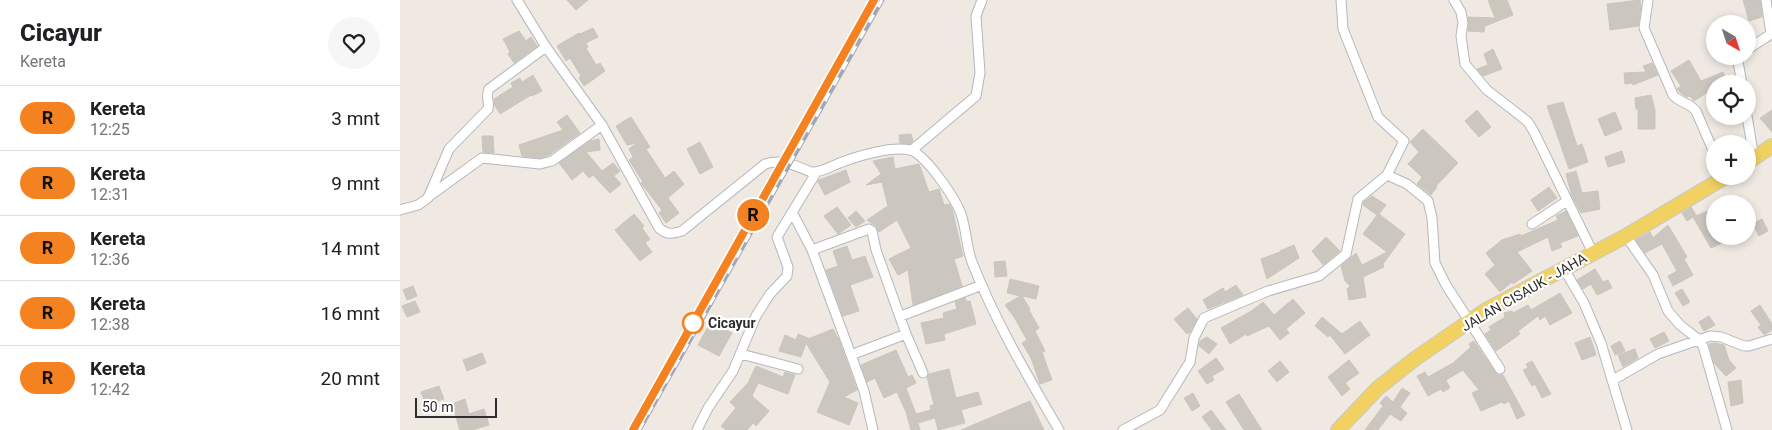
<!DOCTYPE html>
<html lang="id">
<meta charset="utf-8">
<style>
:root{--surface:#fff;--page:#f6f6f6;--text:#202124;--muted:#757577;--line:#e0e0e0}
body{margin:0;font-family:Roboto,sans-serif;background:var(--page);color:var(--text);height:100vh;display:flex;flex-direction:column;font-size:19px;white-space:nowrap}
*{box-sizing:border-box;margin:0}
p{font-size:16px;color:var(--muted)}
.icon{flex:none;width:28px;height:28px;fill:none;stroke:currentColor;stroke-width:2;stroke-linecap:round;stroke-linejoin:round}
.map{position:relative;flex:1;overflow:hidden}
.side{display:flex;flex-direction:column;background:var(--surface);width:400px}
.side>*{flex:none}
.badge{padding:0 10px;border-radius:16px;font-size:18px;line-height:32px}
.needle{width:32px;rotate:141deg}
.fabs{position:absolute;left:1306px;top:15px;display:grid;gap:10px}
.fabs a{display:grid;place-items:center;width:50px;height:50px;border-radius:50%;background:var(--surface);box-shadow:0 2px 8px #0003;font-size:25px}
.scale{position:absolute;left:15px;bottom:12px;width:82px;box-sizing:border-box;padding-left:5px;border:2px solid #2e2e2e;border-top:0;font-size:14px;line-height:18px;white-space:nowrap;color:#2e2e2e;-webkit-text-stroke:4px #fff;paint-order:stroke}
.map>.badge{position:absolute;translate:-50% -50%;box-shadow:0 0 0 2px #fff}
.round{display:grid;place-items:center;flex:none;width:52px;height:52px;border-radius:26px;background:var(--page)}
.summary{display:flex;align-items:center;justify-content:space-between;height:85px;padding:0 20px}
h1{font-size:24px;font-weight:800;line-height:38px}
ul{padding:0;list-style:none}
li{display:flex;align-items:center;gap:15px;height:65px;padding:0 20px;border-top:1px solid var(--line)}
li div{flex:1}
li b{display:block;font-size:19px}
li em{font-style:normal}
li .badge{min-width:55px;font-weight:700;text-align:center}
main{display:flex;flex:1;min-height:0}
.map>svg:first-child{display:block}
.building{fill:#cbc7bf;stroke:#cbc5ba}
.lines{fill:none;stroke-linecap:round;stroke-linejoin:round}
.street-casing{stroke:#b4b7c1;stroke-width:11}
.primary-casing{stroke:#c9c9c9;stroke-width:16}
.street{stroke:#fff;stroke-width:9}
.primary{stroke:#f2d163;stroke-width:14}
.rail-casing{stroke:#a3a6b8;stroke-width:5}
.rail{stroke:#fff;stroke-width:3;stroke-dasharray:9;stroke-linecap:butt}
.line-casing{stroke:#fff;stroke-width:11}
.line{stroke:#f58220;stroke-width:8}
.stop-dot{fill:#fff;stroke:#f58220;stroke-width:2.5}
.labels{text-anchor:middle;stroke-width:4.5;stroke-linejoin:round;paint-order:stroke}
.street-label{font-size:14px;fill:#2e2e2e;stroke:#fff}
.stop-label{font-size:14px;font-weight:bold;fill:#2e2e2e;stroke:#fff;text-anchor:start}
</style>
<main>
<section class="side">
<div class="summary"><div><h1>Cicayur</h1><p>Kereta</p></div><a class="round"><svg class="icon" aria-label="heart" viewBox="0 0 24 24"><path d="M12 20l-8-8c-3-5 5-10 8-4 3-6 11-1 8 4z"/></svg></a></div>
<ul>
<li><span class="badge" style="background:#f58220;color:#111">R</span><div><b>Kereta</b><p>12:25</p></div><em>3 mnt</em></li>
<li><span class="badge" style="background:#f58220;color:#111">R</span><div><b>Kereta</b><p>12:31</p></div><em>9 mnt</em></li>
<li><span class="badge" style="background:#f58220;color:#111">R</span><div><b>Kereta</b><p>12:36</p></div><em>14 mnt</em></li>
<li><span class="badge" style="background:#f58220;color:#111">R</span><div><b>Kereta</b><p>12:38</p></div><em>16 mnt</em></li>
<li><span class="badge" style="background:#f58220;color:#111">R</span><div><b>Kereta</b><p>12:42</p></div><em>20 mnt</em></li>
</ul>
</section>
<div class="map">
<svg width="1372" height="430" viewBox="0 0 1372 430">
<rect width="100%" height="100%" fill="#efe9e1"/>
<path class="building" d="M 167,0 L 188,0 L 176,10 Z
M 1088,0 L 1107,0 L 1113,15 L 1085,26 L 1084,32 L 1068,31 L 1068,17 L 1095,18 Z
M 1240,0 L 1241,8 L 1238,26 L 1210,30 L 1207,4 Z
M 1343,0 L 1360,0 L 1362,17 L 1349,21 Z
M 193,28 L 198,37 L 186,43 L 188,47 L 186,48 L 196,65 L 200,63 L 205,71 L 184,86 L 179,78 L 181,76 L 170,58 L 166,61 L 157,46 L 179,33 L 180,34 Z
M 119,31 L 126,41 L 131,37 L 137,46 L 114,63 L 108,54 L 110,52 L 103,39 Z
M 1093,49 L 1102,69 L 1083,76 L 1077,69 L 1088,65 L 1084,54 Z
M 1289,60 L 1301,81 L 1323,72 L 1328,84 L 1315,84 L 1315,87 L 1294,101 L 1290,96 L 1287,97 L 1282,94 L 1277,89 L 1281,86 L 1271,71 Z
M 1252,63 L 1258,75 L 1233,85 L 1232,83 L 1225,84 L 1224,73 L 1246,72 L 1243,66 Z
M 133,75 L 142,91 L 132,96 L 131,95 L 100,114 L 95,106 L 94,99 L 113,87 L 111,83 L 120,78 L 122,82 Z
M 1251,95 L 1255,110 L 1255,129 L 1238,129 L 1238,109 L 1236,109 L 1235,98 Z
M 1163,102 L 1177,146 L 1182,144 L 1188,162 L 1169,169 L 1147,106 Z
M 1077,110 L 1091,127 L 1079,137 L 1065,121 Z
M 1372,110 L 1372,132 L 1360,118 Z
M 1215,112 L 1222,129 L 1205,136 L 1198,119 Z
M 167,115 L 180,133 L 149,155 L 140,158 L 122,156 L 119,145 L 163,130 L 157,122 Z
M 231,117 L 250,147 L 246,149 L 265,178 L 274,171 L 284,184 L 268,198 L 279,213 L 266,223 L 259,213 L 262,210 L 241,183 L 243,182 L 229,160 L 233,157 L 229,149 L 237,143 L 227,145 L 216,126 Z
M 1023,129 L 1058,163 L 1036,186 L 1037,187 L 1031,195 L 1017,184 L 1022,177 L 1008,164 L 1019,152 L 1010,142 Z
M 511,134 L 513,141 L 510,144 L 500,143 L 499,135 Z
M 82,136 L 93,136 L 94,153 L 83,152 Z
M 199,139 L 200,150 L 186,152 L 202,171 L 213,163 L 220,171 L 214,176 L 221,184 L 210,193 L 193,175 L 189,178 L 183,171 L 172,180 L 159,163 L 190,141 Z
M 300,142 L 313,167 L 300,174 L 287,149 Z
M 1222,151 L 1225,162 L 1208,167 L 1205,157 Z
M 493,157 L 495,169 L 519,164 L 529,192 L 539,189 L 544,205 L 549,204 L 552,209 L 563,256 L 554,259 L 562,286 L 513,305 L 508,270 L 498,275 L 489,259 L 511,248 L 497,220 L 479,232 L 476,226 L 467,220 L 488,206 L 482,182 L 466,185 L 481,174 L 473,161 Z
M 446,170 L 450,182 L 425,195 L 418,182 L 419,180 Z
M 1176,171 L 1182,193 L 1198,191 L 1200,209 L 1181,213 L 1172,196 L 1166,174 Z
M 1149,187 L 1157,198 L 1138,211 L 1131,200 Z
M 972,196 L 986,205 L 979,214 L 1005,234 L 983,264 L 984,267 L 963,277 L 966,297 L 949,300 L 947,289 L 950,286 L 945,281 L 941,266 L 956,253 L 962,265 L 987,252 L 963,234 L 977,215 L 963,205 L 964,202 Z
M 437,207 L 451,225 L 438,234 L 424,216 Z
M 1291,207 L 1296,215 L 1287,221 L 1282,213 Z
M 1310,210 L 1315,222 L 1315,236 L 1318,236 L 1322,243 L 1311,248 L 1293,217 Z
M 456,211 L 465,221 L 456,227 L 448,218 Z
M 1166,211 L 1178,236 L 1160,243 L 1162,247 L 1152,251 L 1148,237 L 1117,252 L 1132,271 L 1113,284 L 1112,282 L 1100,292 L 1085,274 L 1095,265 L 1086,253 L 1102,240 L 1120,234 L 1121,236 L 1158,220 L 1156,216 Z
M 234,214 L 244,226 L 242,228 L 250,239 L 245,243 L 252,252 L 240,261 L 215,230 Z
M 1362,219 L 1368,231 L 1359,236 L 1353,224 Z
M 1268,225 L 1287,257 L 1284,259 L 1293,275 L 1273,286 L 1268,276 L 1277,271 L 1262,244 L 1245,253 L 1236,240 L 1250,232 L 1253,238 Z
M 926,237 L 940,251 L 923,265 L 912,251 Z
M 894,245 L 899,258 L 867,279 L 861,259 L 880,252 L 880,251 Z
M 447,246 L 452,260 L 465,256 L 473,277 L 450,285 L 459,311 L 443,316 L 426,270 L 438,266 L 433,251 Z
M 605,261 L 607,276 L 595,277 L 594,262 Z
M 1195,269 L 1203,282 L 1208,280 L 1212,288 L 1197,295 L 1191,284 L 1183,289 L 1177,280 Z
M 610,279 L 639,286 L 636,299 L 622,296 L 630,309 L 629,310 L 639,328 L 635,331 L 645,351 L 642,352 L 652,380 L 640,384 L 631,358 L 622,343 L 627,340 L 614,317 L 605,305 L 620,296 L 607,293 Z
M 836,285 L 843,295 L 808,309 L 803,300 L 823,288 L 825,292 Z
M 13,286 L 17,296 L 7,300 L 3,290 Z
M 1282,289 L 1290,302 L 1283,306 L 1275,293 Z
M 1160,293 L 1172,313 L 1150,325 L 1145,316 L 1140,320 L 1138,316 L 1118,331 L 1120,334 L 1096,351 L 1085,334 L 1091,330 L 1089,327 L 1105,317 L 1104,313 L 1112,311 L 1113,313 L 1128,305 L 1131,310 Z
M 565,298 L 567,302 L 570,301 L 576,324 L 544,334 L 545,340 L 526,344 L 521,323 L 544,318 L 543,313 L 557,309 L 555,302 Z
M 893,299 L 905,313 L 886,329 L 889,333 L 880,340 L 869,326 L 847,336 L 846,334 L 830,344 L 821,328 L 853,310 L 863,302 L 874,315 Z
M 15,301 L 20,312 L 7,317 L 2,306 Z
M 1360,305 L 1372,324 L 1372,330 L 1364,335 L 1358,327 L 1361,325 L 1351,311 Z
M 788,308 L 797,319 L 790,332 L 787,334 L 774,319 Z
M 1309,316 L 1315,325 L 1304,331 L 1299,322 Z
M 922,317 L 942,334 L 960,321 L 970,335 L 945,354 L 930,335 L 928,337 L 915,326 Z
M 311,321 L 332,333 L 319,356 L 298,345 Z
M 433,329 L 439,340 L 457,390 L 444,397 L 458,403 L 449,425 L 417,412 L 430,382 L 406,343 L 401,357 L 379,351 L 385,335 L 396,340 L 398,334 L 408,338 L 408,339 Z
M 1264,332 L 1269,341 L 1255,348 L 1250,339 Z
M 807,337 L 817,344 L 809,354 L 799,346 L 800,341 Z
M 1190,337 L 1196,355 L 1182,360 L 1175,343 Z
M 1074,341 L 1095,372 L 1098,375 L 1103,375 L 1125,415 L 1117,419 L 1109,401 L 1104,404 L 1102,402 L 1081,411 L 1072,393 L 1079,390 L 1063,370 L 1046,380 L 1050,388 L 1043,392 L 1041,389 L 1028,396 L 1017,376 L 1025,372 L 1028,377 L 1053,363 L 1071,347 L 1069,344 Z
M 1220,341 L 1225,351 L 1215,355 L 1211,346 Z
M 1314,343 L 1324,345 L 1329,360 L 1336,368 L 1326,376 L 1314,363 L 1309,344 Z
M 1235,349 L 1238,358 L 1223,367 L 1218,355 Z
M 496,350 L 508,377 L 512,375 L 516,383 L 506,388 L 516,414 L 531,410 L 530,406 L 534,405 L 527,377 L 529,374 L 549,369 L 556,398 L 578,392 L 582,404 L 561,410 L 565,423 L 538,430 L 535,418 L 518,423 L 520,430 L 511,430 L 506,412 L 497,392 L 484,398 L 475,378 L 467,382 L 461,365 Z
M 82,353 L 86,363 L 67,371 L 63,360 Z
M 816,358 L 824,369 L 812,376 L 814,380 L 807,384 L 798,371 Z
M 949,360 L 959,373 L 945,383 L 950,389 L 942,396 L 928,377 Z
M 880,361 L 889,372 L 877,382 L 868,371 Z
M 1132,361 L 1151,394 L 1142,398 L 1135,384 L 1132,386 L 1123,370 L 1128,368 L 1126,364 Z
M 356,366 L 383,377 L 385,372 L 395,375 L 388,394 L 358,383 L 352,396 L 369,411 L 356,426 L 353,423 L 347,430 L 326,430 L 321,426 L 336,408 L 330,402 L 348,383 Z
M 1341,380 L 1343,403 L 1331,406 L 1328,382 Z
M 39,386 L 44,399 L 26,405 L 21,392 Z
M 1002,388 L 1010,393 L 1000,407 L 1007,413 L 1001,421 L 990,414 L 978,430 L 965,430 L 983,406 L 980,403 L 986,396 L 993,402 Z
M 793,393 L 800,406 L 792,411 L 784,398 Z
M 839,394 L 862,430 L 844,430 L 826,402 Z
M 65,399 L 69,414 L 84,409 L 89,425 L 72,430 L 60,430 L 52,404 Z
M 630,401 L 644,430 L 561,430 Z
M 811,410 L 826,430 L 812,430 L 802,417 Z"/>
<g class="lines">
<g class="street-casing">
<path id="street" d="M 117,0 L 146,47 L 202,125 L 259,228 C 267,235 272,234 282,231 L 365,164 C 382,158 396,166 411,172 C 421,173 431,166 440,163 C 457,156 492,146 510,150 C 525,154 551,193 558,207 C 567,224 565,244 572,262 C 595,321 627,375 659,430
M 1054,0 L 1061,12 L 1063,23 L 1061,36 L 1065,64 L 1087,90 L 1118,114 L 1128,122 L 1134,132 L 1193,253
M 1248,0 L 1244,28 L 1273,95 C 1280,103 1290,103 1296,111 L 1315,155
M 1348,49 L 1371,34 L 1366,0
M 1337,56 L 1342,84
M 1347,116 L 1354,158
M 512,150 L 576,96 L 580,73 L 576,16 L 582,0
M 987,175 L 1007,184 L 1028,201 L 1032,218 L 1035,263 L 1046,285 L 1100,369
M 28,197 L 82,158 L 140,164 L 152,161 L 202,125
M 0,210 L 18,205 L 28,198 L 49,149 L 88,109 C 90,102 85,97 89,89 L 146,47
M 392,212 L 412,250 L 451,355 L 464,391 L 473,430
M 1132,224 L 1167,201
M 1226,236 L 1253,275 L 1268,311 L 1280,325 L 1298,339 L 1303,346 L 1327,430
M 412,250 L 469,229 L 472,231 L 476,250 L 506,334 L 523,373
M 1164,269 L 1184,303 L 1201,343 L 1227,430
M 501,316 L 582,285
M 341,354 L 398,369
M 451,355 L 506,334
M 1213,380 L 1258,354 L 1310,336 L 1321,337 L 1344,346 L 1349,346 L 1372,339
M 297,430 L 308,408 L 333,371 L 356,316 L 370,294 L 387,276 L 388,267 L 377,237 L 416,173
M 723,430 L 760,410 L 790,362 L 794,338 L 804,318 L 868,291 L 919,276 L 946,254 L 958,199 L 987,175 L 1004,141 L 978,117 L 943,29 L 941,0"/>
</g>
<g class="primary-casing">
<path id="primary" d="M 1348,162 L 1372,146
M 938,430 L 978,388 L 1016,358 L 1086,310 L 1226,236 L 1327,176"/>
</g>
<use href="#street" class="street"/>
<use href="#primary" class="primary"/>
<g class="rail-casing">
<path id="rail" d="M 239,430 L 482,0"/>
</g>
<use href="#rail" class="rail"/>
</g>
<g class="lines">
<g class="line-casing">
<path id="line" d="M 233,430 L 474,0"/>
</g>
<use href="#line" class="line"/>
</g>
<circle class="stop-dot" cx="293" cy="323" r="10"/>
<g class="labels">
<g class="street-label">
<text transform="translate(1124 292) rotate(-30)" y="5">JALAN CISAUK - JAHA</text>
</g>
<g class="stop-label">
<text x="308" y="328">Cicayur</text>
</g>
</g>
</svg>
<div class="fabs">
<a><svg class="needle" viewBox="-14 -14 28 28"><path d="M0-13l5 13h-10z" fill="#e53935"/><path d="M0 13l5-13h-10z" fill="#757577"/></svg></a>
<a><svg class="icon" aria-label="locate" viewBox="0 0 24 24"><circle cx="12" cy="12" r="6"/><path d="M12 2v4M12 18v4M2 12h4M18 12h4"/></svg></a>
<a>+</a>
<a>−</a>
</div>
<div class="scale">50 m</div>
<b class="badge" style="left:353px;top:215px;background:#f58220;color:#111">R</b>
</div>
</main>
